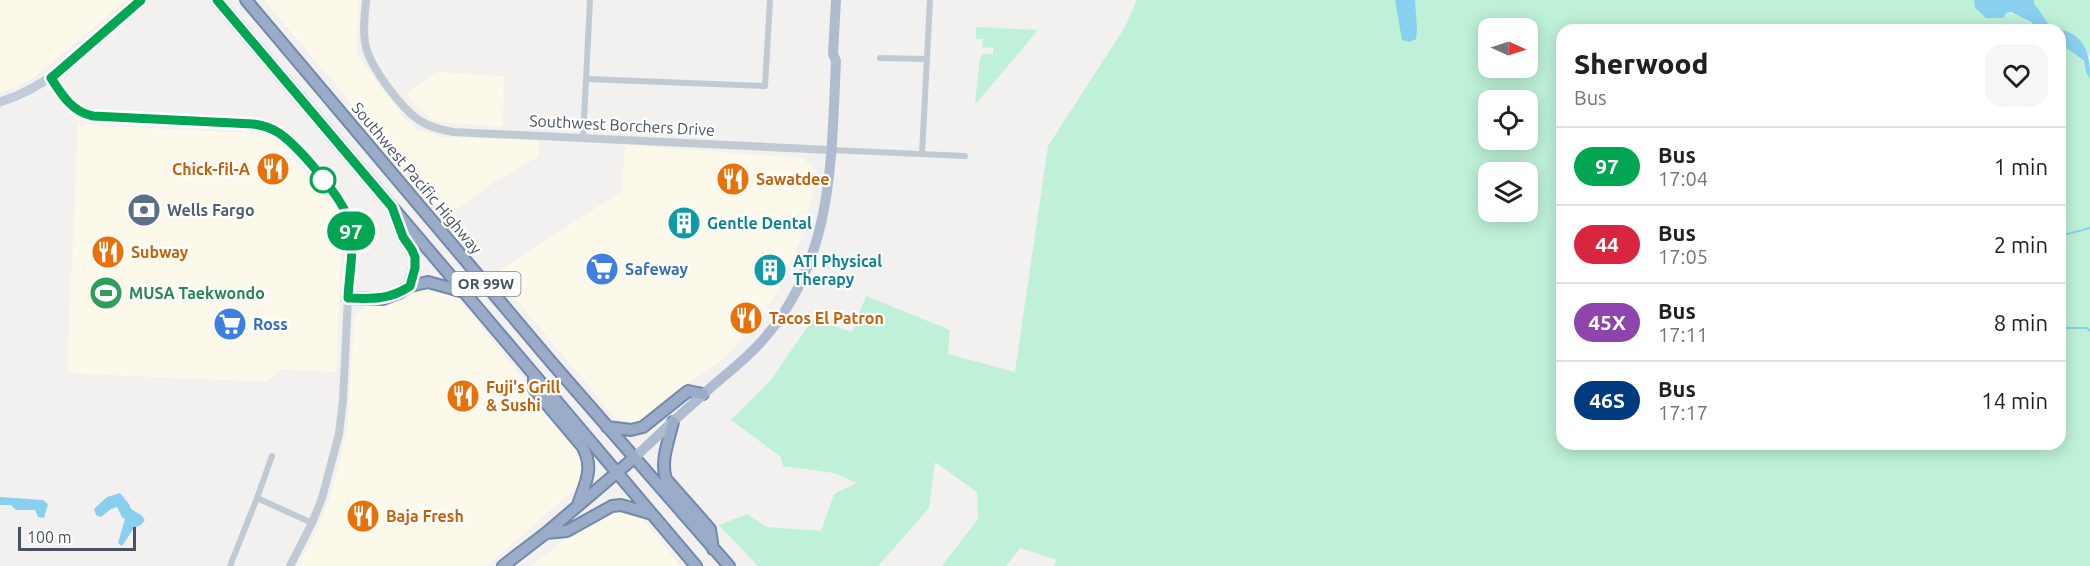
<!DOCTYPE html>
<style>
:root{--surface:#fff;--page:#f6f6f6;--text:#202124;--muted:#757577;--line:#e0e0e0}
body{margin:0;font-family:Ubuntu,sans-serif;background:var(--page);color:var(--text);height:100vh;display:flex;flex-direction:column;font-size:22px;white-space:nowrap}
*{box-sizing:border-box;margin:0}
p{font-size:20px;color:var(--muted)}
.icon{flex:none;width:33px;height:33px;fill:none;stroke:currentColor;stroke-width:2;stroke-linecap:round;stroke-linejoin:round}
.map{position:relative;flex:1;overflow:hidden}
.drawer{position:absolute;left:1556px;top:24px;width:510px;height:426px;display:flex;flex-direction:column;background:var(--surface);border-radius:18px;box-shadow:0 3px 15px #0003}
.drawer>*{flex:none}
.badge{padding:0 12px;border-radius:20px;font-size:21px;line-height:39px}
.needle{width:39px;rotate:93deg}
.fabs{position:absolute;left:1478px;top:18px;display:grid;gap:12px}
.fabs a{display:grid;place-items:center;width:60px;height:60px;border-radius:12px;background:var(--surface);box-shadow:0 3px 15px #0003;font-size:30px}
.scale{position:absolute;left:18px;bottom:15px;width:118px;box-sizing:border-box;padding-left:6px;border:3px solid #47515f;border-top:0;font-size:16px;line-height:21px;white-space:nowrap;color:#47515f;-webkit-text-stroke:4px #fff;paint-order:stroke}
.map>.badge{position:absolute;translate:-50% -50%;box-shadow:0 0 0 3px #fff}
.round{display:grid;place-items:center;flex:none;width:63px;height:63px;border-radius:18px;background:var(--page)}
.head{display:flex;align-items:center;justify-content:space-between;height:102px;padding:0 18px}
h1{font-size:28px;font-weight:800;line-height:45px}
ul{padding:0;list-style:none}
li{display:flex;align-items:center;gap:18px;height:78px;padding:0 18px;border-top:2px solid var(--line)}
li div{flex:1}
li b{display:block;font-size:22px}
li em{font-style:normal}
li .badge{min-width:66px;font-weight:700;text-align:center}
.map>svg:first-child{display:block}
.commercial{fill:#fdf9ea}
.green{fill:#bef1d7;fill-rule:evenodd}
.water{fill:#89d0f0}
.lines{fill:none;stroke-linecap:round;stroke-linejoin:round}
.stream{stroke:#89d0f0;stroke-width:2}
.trunk-casing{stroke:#7288ac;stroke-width:14}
.minor{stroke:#c1c9d2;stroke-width:6}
.tertiary{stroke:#c1c9d2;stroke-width:8}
.secondary{stroke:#c2cbda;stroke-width:9}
.primary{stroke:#afbcd0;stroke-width:10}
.trunk{stroke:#9aacc8;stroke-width:10}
.line-casing{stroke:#fff;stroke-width:14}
.line{stroke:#00a651;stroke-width:9}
.stop-dot{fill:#fff;stroke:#00a651;stroke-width:3}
.labels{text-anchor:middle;stroke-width:4.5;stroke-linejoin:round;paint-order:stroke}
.shield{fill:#fff;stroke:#7e858f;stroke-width:1.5}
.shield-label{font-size:15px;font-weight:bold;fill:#47515f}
.street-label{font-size:16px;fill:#47515f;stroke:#fff}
.food-label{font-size:16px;font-weight:bold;fill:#c56008;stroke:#fff;text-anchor:start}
.service-label{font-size:16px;font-weight:bold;fill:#4e5e75;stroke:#fff;text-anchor:start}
.culture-label{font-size:16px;font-weight:bold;fill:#0d838f;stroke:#fff;text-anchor:start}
.shop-label{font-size:16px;font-weight:bold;fill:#366cbe;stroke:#fff;text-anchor:start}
.leisure-label{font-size:16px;font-weight:bold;fill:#27864d;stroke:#fff;text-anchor:start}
</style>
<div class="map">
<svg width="2090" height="566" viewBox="0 0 2090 566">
<rect width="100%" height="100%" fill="#f3f0f0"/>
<path class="commercial" d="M 0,0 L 127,0 L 32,79 L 0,93 Z
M 264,0 L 359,0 L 357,49 L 359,58 L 401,114 L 416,129 L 441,137 L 538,140 L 539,156 L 493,183 L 446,216 Z
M 436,72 L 504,76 L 503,127 L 440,122 L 431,119 L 424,113 L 406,94 Z
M 78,122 L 101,126 L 257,133 L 271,138 L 284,147 L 334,207 L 340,219 L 342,231 L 336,372 L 281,369 L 267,382 L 67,373 Z
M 625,145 L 802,158 L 812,164 L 814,172 L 812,194 L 799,242 L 787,272 L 764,315 L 724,358 L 691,381 L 640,423 L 622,421 L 611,413 L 495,274 L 622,191 Z
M 425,287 L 434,287 L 451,292 L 459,299 L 579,449 L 585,468 L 580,485 L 486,566 L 298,566 L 316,532 L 330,497 L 341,458 L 348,419 L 354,322 L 357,314 L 365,306 L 394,301 Z
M 606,505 L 639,514 L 680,566 L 532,566 Z"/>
<path class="green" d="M 1137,0 L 1974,0 L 1975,8 C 2001,12 2019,9 2037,30 L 1562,30 L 1562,444 L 2060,444 L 2060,43 L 2062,43 L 2084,62 L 2086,72 L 2090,79 L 2090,566 L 1053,566 L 1057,560 L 1020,548 L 1006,566 L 942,566 L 978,519 L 977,492 L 935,462 L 929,508 L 878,566 L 758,566 L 719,525 L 747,514 L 767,527 L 821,531 L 834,494 L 857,483 L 834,473 L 783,466 L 781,457 L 731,420 L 770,381 L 813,319 L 852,332 L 866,296 L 950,330 L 948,354 L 1015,372 L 1048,146 L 1125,27 ZM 1488,28 L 1527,28 L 1527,68 L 1488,68 ZM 1488,100 L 1527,100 L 1527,140 L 1488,140 ZM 1488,172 L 1527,172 L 1527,212 L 1488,212 Z
M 2034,0 L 2090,0 L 2090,57 L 2084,47 L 2072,34 L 2049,25 L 2034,4 Z
M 976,27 L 1038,30 L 975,105 L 980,58 L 983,54 L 993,54 L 993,48 L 982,47 L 983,39 L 976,39 Z"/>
<path class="water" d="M 1395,0 L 1415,0 L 1417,30 L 1416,39 L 1410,42 L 1402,40 Z
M 1974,0 L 2034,0 L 2034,4 C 2040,10 2043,17 2048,23 C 2052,27 2060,29 2066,31 C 2088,40 2090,58 2090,79 L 2086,72 L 2084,61 L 2060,43 L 2060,30 L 2037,30 L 2031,22 L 2011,12 L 2006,13 L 2004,18 L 1986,18 L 1975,8 Z
M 120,493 L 129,504 L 131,509 L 141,515 L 145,520 L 141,525 L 134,528 L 122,546 L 118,543 L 125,519 L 122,517 L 117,507 L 111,509 L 101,517 L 96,515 L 94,509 L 107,497 Z
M 0,497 L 43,500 L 48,504 L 44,518 L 38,517 L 35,510 L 16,510 L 11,505 L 0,505 Z"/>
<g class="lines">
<path class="stream" d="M 2060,236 L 2090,228
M 2060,328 L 2087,328 L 2090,331"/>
<g class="trunk-casing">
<path id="trunk" d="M 217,0 L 696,566
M 246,0 L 552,363 L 729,566
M 395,214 L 403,237 L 412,250 L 415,257 L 415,268 L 410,286
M 348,298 L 383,299 L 399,293 L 410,286 L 428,282 L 464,292
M 534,375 L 534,389 L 582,446 C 595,468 585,483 578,505
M 673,422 C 669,440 660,461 666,479 L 710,529 L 713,549
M 607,427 L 631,430 L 643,427 L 688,391 L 703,394
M 546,533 L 567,531 L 612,506 L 621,505 L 652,514
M 503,566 L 546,533 L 634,458"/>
</g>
<path class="minor" d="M 880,58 L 926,59
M 587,79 L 765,86 L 770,0
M 583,139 L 590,0
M 831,150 L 965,156
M 922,154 L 930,0
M 257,498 L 272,456
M 230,566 L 257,498 L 312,523"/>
<path class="tertiary" d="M 366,0 C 365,15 362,32 366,47 C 371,68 403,111 422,122 C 432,128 442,130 453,132 L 831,150
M 51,78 C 60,93 69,109 87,115 L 253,124 C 262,125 271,128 279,133 C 295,143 338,193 345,210 C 349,219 351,228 351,237 L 343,400 L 339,434 L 322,498 L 312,523 L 290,566"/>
<path class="secondary" d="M 0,102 C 56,85 98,37 141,0"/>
<path class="primary" d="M 634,458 C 658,435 683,412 708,390 C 726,374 745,360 762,341 C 834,260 831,162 836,61 L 833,54 L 836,0"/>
<use href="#trunk" class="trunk"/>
</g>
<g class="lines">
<g class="line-casing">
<path id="line" d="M 141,0 L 51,78 C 62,95 72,112 93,116 L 253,124 C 262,125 271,128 279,133 C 299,147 345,200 350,224 C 355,247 349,275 348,298 C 371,299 390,300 410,286 L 415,268 L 415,257 L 412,250 L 403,237 L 392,207 L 217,0"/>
</g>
<use href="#line" class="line"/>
</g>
<defs>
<g id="restaurant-disc" transform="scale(1.725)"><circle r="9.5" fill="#e8710a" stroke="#fff"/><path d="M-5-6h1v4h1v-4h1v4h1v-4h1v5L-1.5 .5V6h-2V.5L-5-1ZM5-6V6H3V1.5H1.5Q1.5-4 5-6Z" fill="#fff"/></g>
<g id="bank-disc" transform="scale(1.725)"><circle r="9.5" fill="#5c6f8a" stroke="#fff"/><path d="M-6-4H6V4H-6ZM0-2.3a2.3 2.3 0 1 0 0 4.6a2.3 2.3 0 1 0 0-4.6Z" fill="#fff"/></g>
<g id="building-disc" transform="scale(1.725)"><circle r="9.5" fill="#0f9aa8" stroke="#fff"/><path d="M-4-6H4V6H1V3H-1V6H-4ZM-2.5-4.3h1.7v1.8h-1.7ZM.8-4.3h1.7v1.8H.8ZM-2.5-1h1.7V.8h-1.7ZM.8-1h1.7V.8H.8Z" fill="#fff"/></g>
<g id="supermarket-disc" transform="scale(1.725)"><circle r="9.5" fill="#3f7fe0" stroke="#fff"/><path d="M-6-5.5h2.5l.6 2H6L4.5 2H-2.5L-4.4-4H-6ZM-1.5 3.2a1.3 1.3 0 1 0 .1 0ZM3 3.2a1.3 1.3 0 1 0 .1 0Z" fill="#fff"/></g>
<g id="stadium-disc" transform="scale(1.725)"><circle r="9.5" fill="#2e9e5b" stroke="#fff"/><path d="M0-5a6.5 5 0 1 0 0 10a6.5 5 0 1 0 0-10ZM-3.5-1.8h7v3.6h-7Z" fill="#fff"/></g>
</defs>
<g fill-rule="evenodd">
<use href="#restaurant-disc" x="273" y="169"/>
<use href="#restaurant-disc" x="733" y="179"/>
<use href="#bank-disc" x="144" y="210"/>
<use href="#building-disc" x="684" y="223"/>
<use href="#restaurant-disc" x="108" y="252"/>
<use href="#supermarket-disc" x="602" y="269"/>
<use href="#building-disc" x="770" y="270"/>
<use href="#stadium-disc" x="106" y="293"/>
<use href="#restaurant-disc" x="746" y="318"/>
<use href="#supermarket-disc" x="230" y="324"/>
<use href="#restaurant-disc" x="463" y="396"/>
<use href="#restaurant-disc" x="363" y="516"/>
</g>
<circle class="stop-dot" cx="323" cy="180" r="12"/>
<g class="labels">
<rect class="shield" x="451.5" y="272" width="69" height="24" rx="4.5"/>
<g class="shield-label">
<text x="486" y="289">OR 99W</text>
</g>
<g class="street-label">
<text transform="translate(622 125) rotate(3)" y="6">Southwest Borchers Drive</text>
<text transform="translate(417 178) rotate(50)" y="6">Southwest Pacific Highway</text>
</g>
<g class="food-label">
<text x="250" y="175" text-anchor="end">Chick-fil-A</text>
<text x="756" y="185">Sawatdee</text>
<text x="131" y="258">Subway</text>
<text x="769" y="324">Tacos El Patron</text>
<text x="486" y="393">Fuji's Grill<tspan x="486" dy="18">&amp; Sushi</tspan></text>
<text x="386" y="522">Baja Fresh</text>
</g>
<g class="service-label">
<text x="167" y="216">Wells Fargo</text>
</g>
<g class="culture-label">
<text x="707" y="229">Gentle Dental</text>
<text x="793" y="267">ATI Physical<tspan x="793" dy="18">Therapy</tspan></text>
</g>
<g class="shop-label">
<text x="625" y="275">Safeway</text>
<text x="253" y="330">Ross</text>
</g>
<g class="leisure-label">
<text x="129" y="299">MUSA Taekwondo</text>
</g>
</g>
</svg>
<div class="fabs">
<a><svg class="needle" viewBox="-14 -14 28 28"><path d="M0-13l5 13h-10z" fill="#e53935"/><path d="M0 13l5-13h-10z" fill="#757577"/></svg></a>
<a><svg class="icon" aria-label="locate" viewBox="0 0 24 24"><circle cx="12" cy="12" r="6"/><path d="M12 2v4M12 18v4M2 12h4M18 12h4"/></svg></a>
<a><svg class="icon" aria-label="layers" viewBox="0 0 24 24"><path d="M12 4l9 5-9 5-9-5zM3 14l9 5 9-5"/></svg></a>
</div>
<div class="scale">100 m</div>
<b class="badge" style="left:351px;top:231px;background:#00a651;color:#fff">97</b>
<section class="drawer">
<div class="head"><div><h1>Sherwood</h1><p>Bus</p></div><a class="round"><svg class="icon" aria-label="heart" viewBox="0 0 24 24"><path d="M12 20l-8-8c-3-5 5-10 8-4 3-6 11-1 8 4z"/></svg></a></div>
<ul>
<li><span class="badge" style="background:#00a651;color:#fff">97</span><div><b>Bus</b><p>17:04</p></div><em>1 min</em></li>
<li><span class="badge" style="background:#d7263d;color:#fff">44</span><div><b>Bus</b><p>17:05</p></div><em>2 min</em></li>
<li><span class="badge" style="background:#8e44ad;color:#fff">45X</span><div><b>Bus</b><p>17:11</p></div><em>8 min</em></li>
<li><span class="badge" style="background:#003b80;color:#fff">46S</span><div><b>Bus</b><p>17:17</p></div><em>14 min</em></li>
</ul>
</section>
</div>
